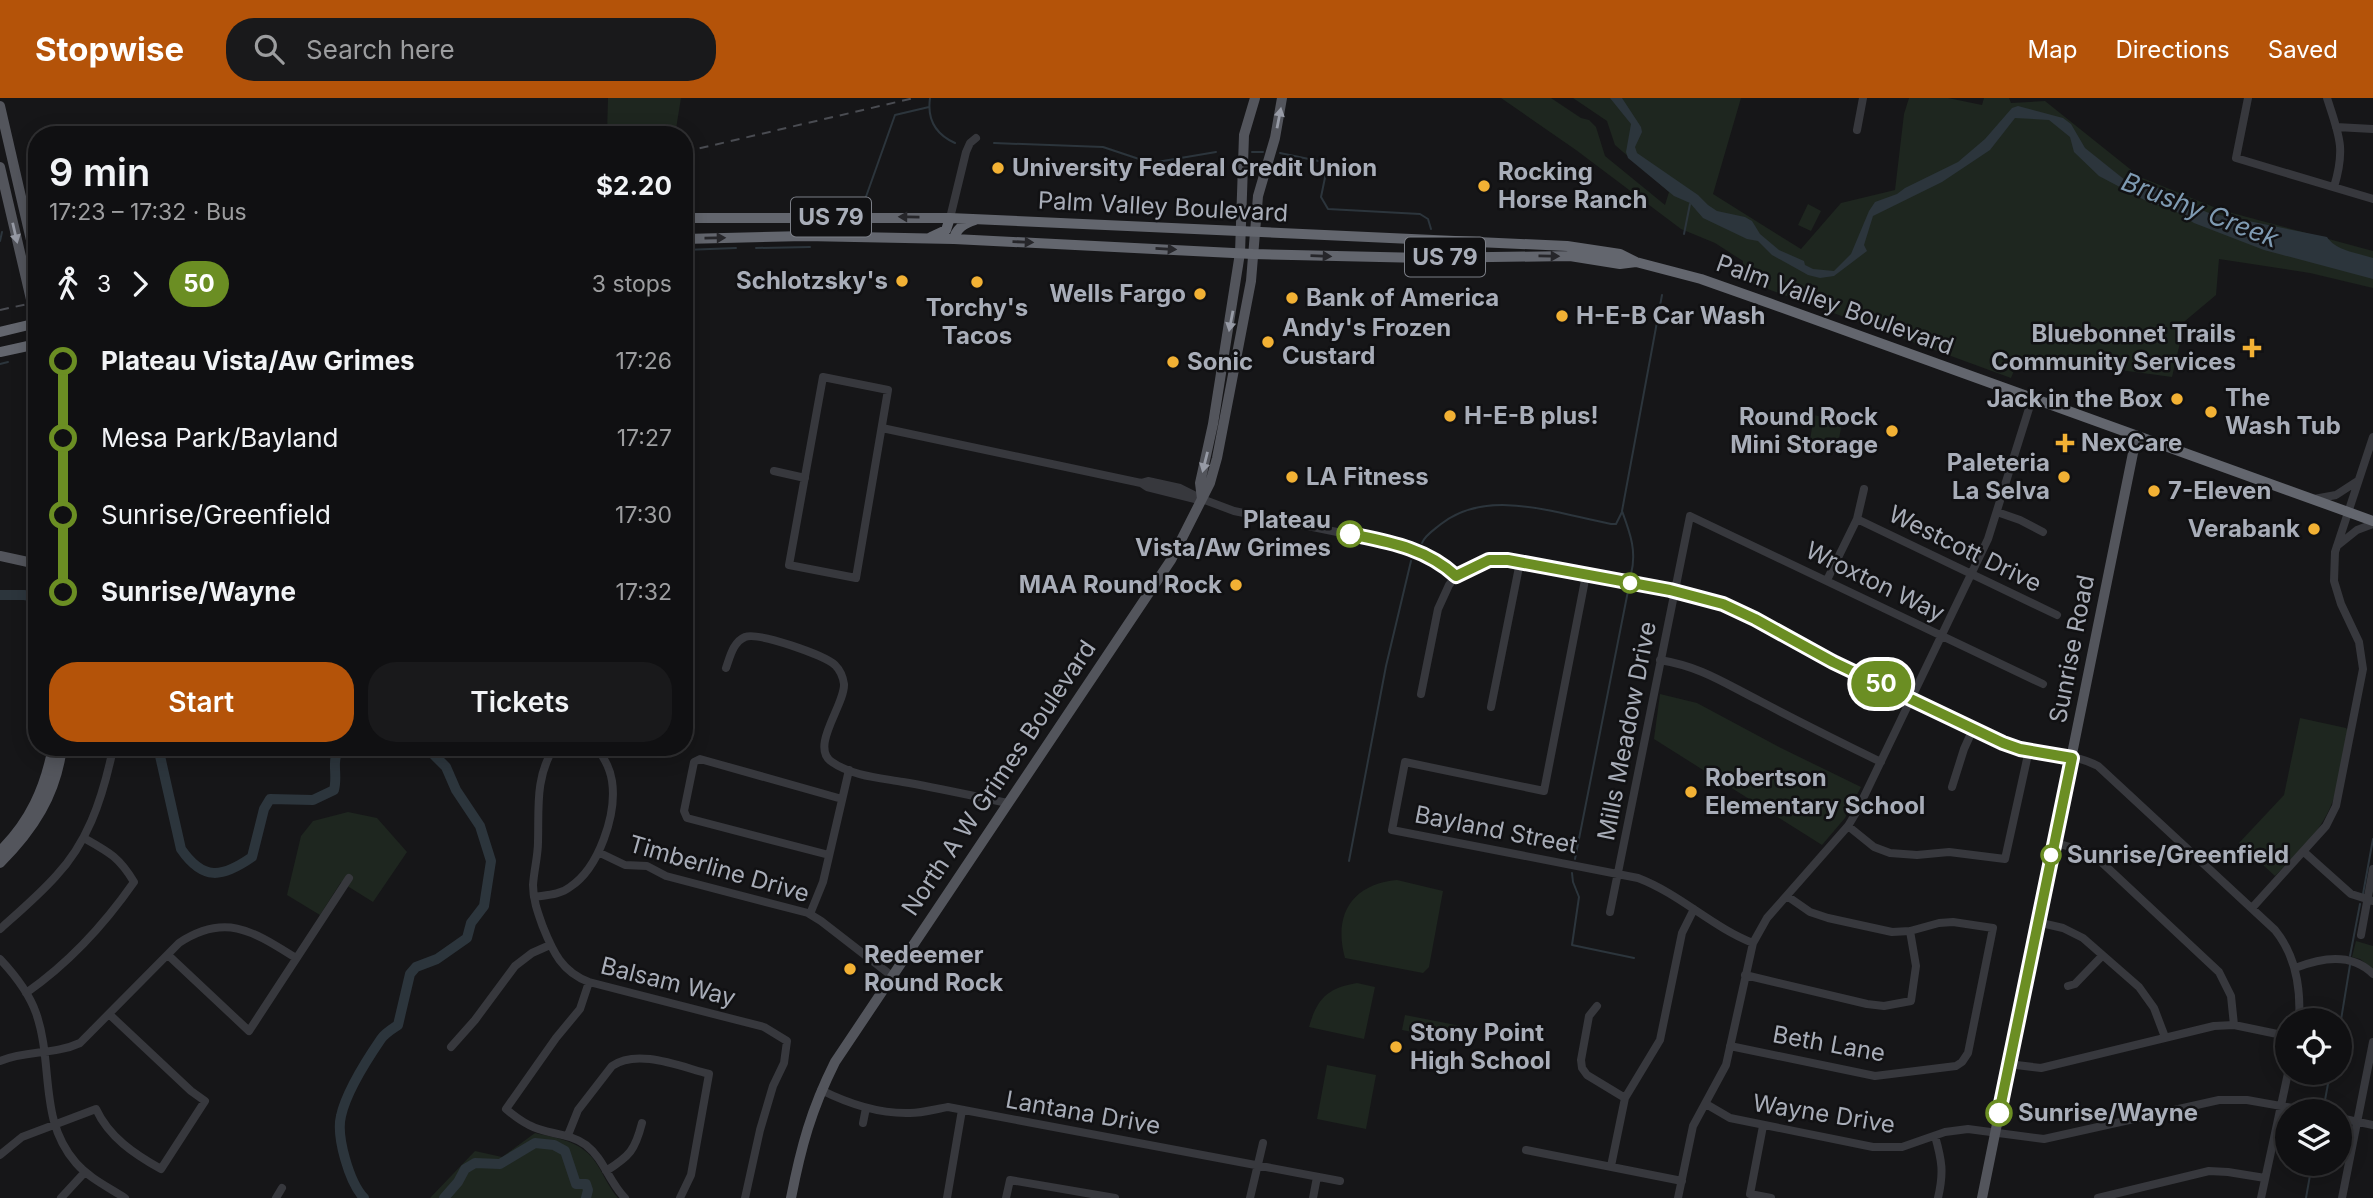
<!DOCTYPE html>
<meta charset="utf-8">
<style>
:root{--surface:#101012;--page:#19191b;--text:#f1f3f6;--muted:#9c9d9f;--line:#303032;--accent:#b45309}
body{margin:0;font-family:Inter,sans-serif;background:var(--page);color:var(--text);height:100vh;display:flex;flex-direction:column;font-size:26px;white-space:nowrap}
*{box-sizing:border-box;margin:0}
p{font-size:23px;color:var(--muted)}
.icon{flex:none;width:38px;height:38px;fill:none;stroke:currentColor;stroke-width:2;stroke-linecap:round;stroke-linejoin:round}
.map{position:relative;flex:1;overflow:hidden}
.sheet{position:absolute;left:28px;top:28px;width:665px;height:630px;display:flex;flex-direction:column;background:var(--surface);border-radius:28px;box-shadow:0 4px 18px #0003,0 0 0 2px var(--line)}
.sheet>*{flex:none}
.badge{padding:0 14px;border-radius:23px;font-size:24px;line-height:46px}
.fabs{position:absolute;left:2275px;top:910px;display:grid;gap:14px}
.fabs a{display:grid;place-items:center;width:77px;height:77px;border-radius:50%;background:var(--surface);box-shadow:0 4px 18px #0003,0 0 0 2px var(--line);font-size:35px}
.map>.badge{position:absolute;translate:-50% -50%;box-shadow:0 0 0 4px #fff}
.legs{display:flex;align-items:center;gap:10px;height:77px;padding:0 21px;font-size:23px}
.legs p{margin-inline-start:auto}
.headline{display:flex;align-items:center;justify-content:space-between;height:119px;padding:0 21px}
h1{font-size:38px;font-weight:600;line-height:52px}
.button{display:flex;gap:14px;margin-top:auto;padding:14px 21px}
.button a{flex:1;height:80px;border-radius:28px;background:var(--accent);color:#fff;font-size:28px;font-weight:600;line-height:80px;text-align:center}
.button a+a{background:var(--page);color:var(--text)}
ul{padding:0 21px;list-style:none}
li{display:flex;align-items:center;gap:24px;height:77px;font-size:26px}
li i{display:grid;place-items:center;width:10px;height:100%;margin:0 9px;background:currentColor}
li i::after{content:'';width:18px;height:18px;margin:-9px;border:5px solid;border-radius:50%;background:var(--surface)}
li p{margin-inline-start:auto}
li:first-child i{background:linear-gradient(#0000 50%,currentColor 0)}
li:last-child i{background:linear-gradient(currentColor 50%,#0000 0)}
header{display:flex;align-items:center;gap:42px;box-sizing:border-box;height:98px;padding:0 35px;background:var(--accent);color:#fff}
header strong{font-size:33px}
nav{display:flex;gap:38px;margin-inline-start:auto;font-size:24px}
.search{width:490px;height:63px;background:var(--page);display:flex;align-items:center;gap:18px;box-sizing:border-box;padding:0 24px;border-radius:28px;color:var(--muted);font-size:26px}
.map>svg:first-child{display:block}
.green{fill:#1e261f}
.water{fill:#2c353c}
.lines{fill:none;stroke-linecap:round;stroke-linejoin:round}
.stream{stroke:#2c353c;stroke-width:2}
.river{stroke:#2c353c;stroke-width:10}
.minor{stroke:#37383d;stroke-width:8}
.major{stroke:#53555c;stroke-width:10}
.highway{stroke:#63666e;stroke-width:10}
.rail{stroke:#4a4c52;stroke-width:2;stroke-dasharray:9 7;stroke-linecap:butt}
.highway-bridge{stroke:#63666e;stroke-width:10}
.oneway{fill:#979ba6}
.oneway2{fill:#26262a}
.line-1-casing{stroke:#fff;stroke-width:16}
.line-1{stroke:#6b8e23;stroke-width:10}
.poi-dot{fill:#f2b134;stroke:#111113;stroke-width:2.5}
.stop-1-dot{fill:#fff;stroke:#6b8e23;stroke-width:3.5}
.labels{text-anchor:middle;stroke-width:5;stroke-linejoin:round;paint-order:stroke}
.shield{fill:#111113;stroke:#7b7e86;stroke-width:2}
.shield-label{font-size:23px;font-weight:bold;fill:#a8adb8}
.poi-label{font-size:24px;font-weight:bold;fill:#a8adb8;stroke:#111113;text-anchor:start}
.street-label{font-size:24px;fill:#a8adb8;stroke:#111113}
.stop-label{font-size:24px;font-weight:bold;fill:#a8adb8;stroke:#111113;text-anchor:start}
.water-label{font-size:26px;font-style:italic;fill:#7f9bb3;stroke:#111113}
</style>
<header>
<strong>Stopwise</strong>
<div class="search"><svg class="icon" aria-label="search" viewBox="0 0 24 24"><circle cx="10" cy="10" r="6"/><path d="M15 15l6 6"/></svg>Search here</div>
<nav><a>Map</a><a>Directions</a><a>Saved</a></nav>
</header>
<div class="map">
<svg width="2373" height="1100" viewBox="0 0 2373 1100">
<rect width="100%" height="100%" fill="#161618"/>
<path class="green" d="M 608,0 L 681,0 L 675,37 L 607,37 Z
M 1501,0 L 1551,0 L 1581,20 L 1589,22 L 1596,29 L 1605,58 L 1665,107 L 1669,94 L 1615,47 L 1607,23 L 1573,0 L 1741,0 L 1713,96 L 1801,151 L 1841,105 L 1895,92 L 1904,16 L 1909,0 L 1948,0 L 1982,7 L 1984,0 L 2009,0 L 2011,5 L 2045,3 L 2140,79 L 2221,112 L 2373,153 L 2373,190 L 2310,175 L 2219,161 L 2216,197 L 2185,223 L 2172,279 L 2105,270 L 2017,265 L 2011,280 L 1743,182 L 1743,163 L 1715,145 L 1681,131 L 1576,52 Z
M 1808,106 L 1821,113 L 1811,133 L 1798,127 Z
M 1814,317 L 1842,324 L 1838,347 L 1810,342 Z
M 1660,596 L 1697,605 L 1781,650 L 1861,689 L 1845,720 L 1822,747 L 1654,641 Z
M 2300,620 L 2346,630 L 2348,633 C 2342,660 2340,692 2327,716 C 2315,740 2293,759 2275,778 L 2239,745 L 2284,697 Z
M 348,714 L 377,720 L 407,754 L 373,804 L 341,784 L 320,817 L 287,797 L 301,738 L 313,723 Z
M 1397,782 L 1443,793 L 1429,869 L 1423,875 L 1345,860 C 1333,817 1352,786 1397,782 Z
M 2356,843 L 2373,848 L 2373,871 L 2360,861 L 2352,859 Z
M 1357,885 L 1375,889 L 1364,941 L 1309,929 C 1317,901 1327,890 1357,885 Z
M 1405,917 L 1461,928 L 1458,943 L 1402,932 Z
M 1327,967 L 1376,977 L 1366,1031 L 1317,1021 Z
M 535,1035 C 557,1040 580,1043 594,1062 C 603,1074 608,1089 618,1100 L 430,1100 L 475,1053 L 502,1059 Z"/>
<path class="water" d="M 1610,0 L 1622,0 L 1641,29 L 1642,34 L 1635,49 L 1637,55 L 1698,97 L 1708,107 L 1717,113 L 1745,119 L 1752,123 L 1760,136 L 1779,152 L 1804,163 L 1805,167 L 1813,171 L 1834,173 L 1851,156 L 1869,113 L 1875,104 L 1897,96 L 1905,90 L 1958,64 L 1985,41 L 2012,10 L 2018,8 L 2063,20 L 2071,26 L 2085,50 L 2125,82 L 2135,85 L 2151,86 L 2180,103 L 2209,115 L 2327,139 C 2336,153 2358,155 2373,160 L 2373,181 L 2264,152 L 2194,125 L 2169,109 L 2152,106 L 2099,78 L 2074,54 L 2070,39 L 2049,22 L 2015,20 L 1990,52 L 1942,84 L 1873,118 L 1864,147 L 1867,153 L 1834,178 L 1820,180 L 1808,177 L 1772,157 L 1758,143 L 1747,141 L 1703,120 L 1690,105 L 1674,98 L 1628,60 L 1626,54 L 1631,26 Z"/>
<g class="lines">
<path class="stream" d="M 930,0 C 927,21 935,36 955,45
M 994,45 L 1103,49 L 1145,63
M 1252,54 L 1263,54
M 1280,55 L 1328,65 L 1321,99 L 1328,111 L 1420,116 L 1428,121 L 1431,131
M 1151,65 L 1216,54
M 862,110 L 895,17 L 929,9
M 1684,136 L 1690,106
M 0,143 L 2,134
M 756,150 L 810,149
M 684,152 L 736,150
M 0,266 L 8,264
M 1422,445 C 1425,437 1434,432 1441,426 C 1488,389 1558,416 1611,426 L 1616,426 L 1622,414
M 1631,476 C 1637,453 1630,435 1622,413 L 1662,197
M 1575,761 L 1628,493
M 1349,763 L 1386,568 L 1411,463
M 1572,775 L 1573,784 L 1579,799 L 1572,847 L 1634,860
M 2363,796 L 2373,741
M 2350,858 L 2360,806
M 2340,928 L 2350,867
M 2323,1013 L 2330,975
M 587,1097 L 589,1100
M 2306,1100 L 2312,1066"/>
<path class="river" d="M 0,497 L 24,497 L 37,499
M 158,649 L 181,751 C 203,783 222,780 252,759 L 264,711 L 270,701 L 313,702 L 334,692 C 339,674 327,654 347,649
M 351,649 L 378,654 L 403,649
M 364,1100 C 349,1084 336,1038 341,1018 C 346,995 368,960 381,941 C 385,935 392,931 398,927 L 410,876 L 416,869 L 437,861 L 467,840 L 471,825 L 484,808 L 491,763 L 480,728 L 456,692 L 446,669 L 432,655 L 420,649
M 444,1100 L 458,1084 L 465,1071 L 475,1065 L 500,1066 L 535,1045 L 554,1047 L 565,1053 L 576,1086 L 586,1086 L 588,1092 L 586,1100"/>
<path class="minor" d="M 2248,0 L 2236,60 L 2373,101
M 2327,0 C 2339,37 2346,50 2334,89
M 2336,29 L 2373,31
M 1857,32 L 1863,0
M 950,120 L 966,54 L 970,45 L 976,40
M 823,279 L 888,292 L 856,480 L 789,467 Z
M 882,330 L 1141,385 L 1148,383 L 1180,390 L 1202,401 L 1234,413 L 1401,447 L 1434,461 L 1456,478
M 774,373 L 805,380
M 1141,385 L 1147,389 L 1195,401
M 2314,401 L 2336,397 L 2356,384
M 1997,414 L 2020,422 L 2043,434
M 1857,421 L 2057,517
M 2337,448 L 2357,432 L 2373,426
M 1586,477 L 1544,693 L 1405,664 L 1392,732 L 1638,780 C 1680,796 1712,829 1753,845
M 1827,482 L 1857,421 L 1864,391
M 1660,562 C 1702,569 1724,585 1760,603 C 1800,624 1840,644 1881,664
M 726,570 C 730,559 733,544 745,539 C 759,534 824,557 835,567 C 840,572 843,579 844,586 C 845,607 809,649 832,664 C 852,678 881,680 903,684 C 938,690 973,698 1008,705
M 1421,596 L 1438,511 L 1449,487 L 1456,478 L 1474,468 L 1489,462 L 1508,462 L 1670,492 L 1723,506 L 1755,521 L 1833,564 L 2002,645 C 2033,656 2070,653 2098,668 L 2275,832 C 2296,858 2301,889 2299,922
M 1491,609 L 1520,464
M 554,649 C 535,680 539,709 538,744 C 538,758 534,772 533,787 C 533,802 538,815 543,829 C 553,854 562,874 589,884 L 764,929 L 787,943 L 784,965 L 773,988 L 760,1032 L 745,1100
M 1952,689 L 1964,651 L 1973,631
M 1848,728 L 1874,749 L 1890,755 L 1917,757 L 1949,754 L 2005,761 L 2029,652
M 2053,744 L 2080,752 L 2096,759 L 2219,874 L 2231,898 L 2234,927
M 2304,754 L 2351,796 L 2373,803
M 600,755 L 625,767 L 647,768 L 666,778 L 808,815 L 821,823 L 892,878
M 829,757 L 687,720 L 684,713 L 694,664 L 700,661 L 842,701
M 534,799 C 547,797 560,797 570,789 C 599,770 617,716 612,683 C 610,670 604,659 596,649
M 2252,810 L 2326,728 L 2336,708 L 2363,571 L 2359,544 L 2341,506 L 2334,483 L 2335,454 L 2373,339
M 1610,814 L 1690,418 L 2043,586
M 810,816 L 823,784 L 849,672
M 2037,824 L 2063,830 L 2083,840 L 2139,889 L 2154,910 L 2165,939
M 0,831 C 19,814 39,797 56,778 C 87,745 101,704 111,660
M 2361,837 L 2373,771
M 168,857 L 249,933 L 349,780
M 0,861 C 15,877 29,895 36,915 C 54,966 38,1022 76,1065 C 89,1080 108,1089 125,1100
M 2295,870 C 2321,860 2351,854 2373,876
M 1745,877 L 1867,906 L 1884,908 L 1911,903 L 1916,868 L 1910,833
M 589,884 L 580,911 L 556,940 L 506,1011 C 513,1017 521,1023 529,1027 C 547,1037 568,1034 586,1047 C 604,1061 609,1084 625,1100
M 2068,888 L 2075,886 L 2102,858
M 26,895 C 69,865 104,827 134,784 C 119,759 109,754 84,740
M 1597,908 L 1589,918 L 1581,962 L 1582,970 L 1587,977 L 1625,1000
M 1730,948 L 1875,978 L 1956,968 L 1962,964 L 1968,955 L 1993,830 L 1953,824 L 1939,825 L 1910,833 L 1892,834 L 1828,820 L 1810,814 L 1787,798
M 451,949 L 475,922 L 515,868 L 532,855 L 550,847
M 0,963 C 26,952 54,957 80,945 L 179,845 C 226,814 254,834 296,860
M 2008,966 L 2041,970 L 2214,928 L 2234,927 L 2287,938
M 821,992 C 849,1006 878,1016 910,1015 C 922,1015 936,1011 948,1009 L 1340,1083
M 1706,1006 L 1730,1020 L 1873,1049 L 1902,1049 L 1945,1034 L 1968,1031 L 2044,1041 L 2219,1002 L 2247,1002 L 2309,1013
M 2340,1020 L 2373,1027
M 863,1025 L 866,1010
M 1763,1028 L 1750,1096 L 1771,1100
M 568,1037 L 578,1012 L 612,968 C 638,950 681,969 709,976 L 691,1077 L 680,1100
M 1935,1038 C 1942,1063 1944,1074 1938,1100
M 1526,1052 L 1682,1083
M 0,1057 L 22,1039 L 96,1011 C 109,1039 134,1056 161,1071 L 205,1003 L 191,993 L 109,916
M 1611,1068 L 1625,1000 L 1660,942 L 1682,835 L 1694,811
M 606,1073 C 630,1058 635,1052 642,1025
M 61,1100 L 85,1074
M 276,1100 L 282,1090
M 947,1100 L 962,1012
M 1006,1100 L 1010,1082 L 1115,1100
M 1250,1100 L 1263,1045
M 1313,1100 L 1317,1079
M 1678,1100 L 1693,1028 L 1726,967 L 1753,845 L 1767,820 L 1848,728 L 1857,713 L 1988,441 L 2032,301
M 2098,1100 L 2209,1073 L 2228,1074 L 2265,1080
M 2261,1100 L 2288,975
M 2342,1100 L 2373,944"/>
<path class="major" d="M 0,8 L 37,168
M 0,69 L 37,227
M 1202,401 L 1200,385 L 1213,326 L 1240,155 L 1244,37 L 1255,0
M 0,458 L 37,466
M 0,753 C 30,724 45,690 53,649
M 0,765 C 33,732 56,697 62,649
M 791,1100 C 801,1049 811,1012 835,964 L 1171,462 L 1210,385 L 1217,360 L 1251,183 L 1258,98 L 1275,40 L 1282,0
M 1982,1100 L 2133,355 L 2139,339"/>
<path class="highway" d="M 684,120 L 950,120 L 1567,148 L 1620,156 L 1636,164 L 1701,181 L 1769,205 L 2373,423
M 931,139 L 946,132 L 950,120
M 684,141 L 805,138 L 954,141 L 1253,156 L 1424,160 L 1570,158 L 1620,166 L 1636,164
M 954,141 C 956,130 965,125 975,122
M 0,254 L 37,246"/>
<path class="rail" d="M 684,54 L 914,0
M 0,212 L 37,204"/>
<path class="highway-bridge" d="M 0,234 L 37,225"/>
</g>
<defs><path id="oneway-solid" d="M-6-.8H1V-3.2L6.5 0L1 3.2V.8H-6Z" transform="scale(1.75)"/></defs>
<g class="oneway">
<use href="#oneway-solid" transform="translate(1279 20) rotate(-79)"/>
<use href="#oneway-solid" transform="translate(15 135) rotate(77)"/>
<use href="#oneway-solid" transform="translate(1231 223) rotate(101)"/>
<use href="#oneway-solid" transform="translate(1205 364) rotate(104)"/>
</g>
<g class="oneway2">
<use href="#oneway-solid" transform="translate(909 119) rotate(-179)"/>
<use href="#oneway-solid" transform="translate(715 140) rotate(-1)"/>
<use href="#oneway-solid" transform="translate(1023 144) rotate(2)"/>
<use href="#oneway-solid" transform="translate(1166 151) rotate(3)"/>
<use href="#oneway-solid" transform="translate(1321 158) rotate(2)"/>
<use href="#oneway-solid" transform="translate(1549 158) rotate(1)"/>
</g>
<g class="lines">
<g class="line-1-casing">
<path id="line-1" d="M 1350,436 C 1389,444 1426,450 1456,478 L 1489,462 L 1508,462 L 1670,492 L 1723,506 L 1755,521 L 1833,564 L 2003,645 L 2020,651 L 2072,660 L 1999,1015"/>
</g>
<use href="#line-1" class="line-1"/>
</g>
<g class="poi-dot">
<circle cx="998" cy="70" r="7"/>
<circle cx="1484" cy="88" r="7"/>
<circle cx="902" cy="183" r="7"/>
<circle cx="977" cy="184" r="7"/>
<circle cx="1200" cy="196" r="7"/>
<circle cx="1292" cy="200" r="7"/>
<circle cx="1562" cy="218" r="7"/>
<circle cx="1268" cy="244" r="7"/>
<path d="M2248.5 239.5h7v7h7v7h-7v7h-7v-7h-7v-7h7z"/>
<circle cx="1173" cy="264" r="7"/>
<circle cx="2177" cy="301" r="7"/>
<circle cx="2211" cy="314" r="7"/>
<circle cx="1450" cy="318" r="7"/>
<circle cx="1892" cy="333" r="7"/>
<path d="M2061.5 334.5h7v7h7v7h-7v7h-7v-7h-7v-7h7z"/>
<circle cx="1292" cy="379" r="7"/>
<circle cx="2064" cy="379" r="7"/>
<circle cx="2154" cy="393" r="7"/>
<circle cx="2314" cy="431" r="7"/>
<circle cx="1236" cy="487" r="7"/>
<circle cx="1691" cy="694" r="7"/>
<circle cx="850" cy="871" r="7"/>
<circle cx="1396" cy="949" r="7"/>
</g>
<g class="stop-1-dot">
<circle cx="1350" cy="436" r="12"/>
<circle cx="1630" cy="485" r="9"/>
<circle cx="2051" cy="757" r="9"/>
<circle cx="1999" cy="1015" r="12"/>
</g>
<g class="labels">
<g class="shield">
<rect x="791" y="99.5" width="80" height="39" rx="5"/>
<rect x="1405" y="139.5" width="80" height="39" rx="5"/>
</g>
<g class="shield-label">
<text x="831" y="127">US 79</text>
<text x="1445" y="167">US 79</text>
</g>
<g class="poi-label">
<text x="1012" y="78">University Federal Credit Union</text>
<text x="1498" y="82">Rocking<tspan x="1498" dy="28">Horse Ranch</tspan></text>
<text x="888" y="191" text-anchor="end">Schlotzsky's</text>
<text x="1186" y="204" text-anchor="end">Wells Fargo</text>
<text x="1306" y="208">Bank of America</text>
<text x="977" y="218" text-anchor="middle">Torchy's<tspan x="977" dy="28">Tacos</tspan></text>
<text x="1576" y="226">H-E-B Car Wash</text>
<text x="1282" y="238">Andy's Frozen<tspan x="1282" dy="28">Custard</tspan></text>
<text x="2236" y="244" text-anchor="end">Bluebonnet Trails<tspan x="2236" dy="28">Community Services</tspan></text>
<text x="1187" y="272">Sonic</text>
<text x="2225" y="308">The<tspan x="2225" dy="28">Wash Tub</tspan></text>
<text x="2163" y="309" text-anchor="end">Jack in the Box</text>
<text x="1464" y="326">H-E-B plus!</text>
<text x="1878" y="327" text-anchor="end">Round Rock<tspan x="1878" dy="28">Mini Storage</tspan></text>
<text x="2081" y="353">NexCare</text>
<text x="2050" y="373" text-anchor="end">Paleteria<tspan x="2050" dy="28">La Selva</tspan></text>
<text x="1306" y="387">LA Fitness</text>
<text x="2168" y="401">7-Eleven</text>
<text x="2300" y="439" text-anchor="end">Verabank</text>
<text x="1222" y="495" text-anchor="end">MAA Round Rock</text>
<text x="1705" y="688">Robertson<tspan x="1705" dy="28">Elementary School</tspan></text>
<text x="864" y="865">Redeemer<tspan x="864" dy="28">Round Rock</tspan></text>
<text x="1410" y="943">Stony Point<tspan x="1410" dy="28">High School</tspan></text>
</g>
<g class="street-label">
<text transform="translate(1163 109) rotate(3)" y="8">Palm Valley Boulevard</text>
<text transform="translate(1835 207) rotate(20)" y="8">Palm Valley Boulevard</text>
<text transform="translate(1965 451) rotate(26)" y="8">Westcott Drive</text>
<text transform="translate(1875 484) rotate(26)" y="8">Wroxton Way</text>
<text transform="translate(2072 551) rotate(-79)" y="8">Sunrise Road</text>
<text transform="translate(1627 633) rotate(-79)" y="8">Mills Meadow Drive</text>
<text transform="translate(999 680) rotate(-56)" y="8">North A W Grimes Boulevard</text>
<text transform="translate(1496 732) rotate(11)" y="8">Bayland Street</text>
<text transform="translate(719 771) rotate(16)" y="8">Timberline Drive</text>
<text transform="translate(668 884) rotate(14)" y="8">Balsam Way</text>
<text transform="translate(1829 946) rotate(10)" y="8">Beth Lane</text>
<text transform="translate(1083 1015) rotate(10)" y="8">Lantana Drive</text>
<text transform="translate(1824 1016) rotate(9)" y="8">Wayne Drive</text>
</g>
<g class="stop-label">
<text x="1331" y="430" text-anchor="end">Plateau<tspan x="1331" dy="28">Vista/Aw Grimes</tspan></text>
<text x="2067" y="765">Sunrise/Greenfield</text>
<text x="2018" y="1023">Sunrise/Wayne</text>
</g>
<g class="water-label">
<text transform="translate(2200 112) rotate(21)" y="9">Brushy Creek</text>
</g>
</g>
</svg>
<div class="fabs">
<a><svg class="icon" aria-label="locate" viewBox="0 0 24 24"><circle cx="12" cy="12" r="6"/><path d="M12 2v4M12 18v4M2 12h4M18 12h4"/></svg></a>
<a><svg class="icon" aria-label="layers" viewBox="0 0 24 24"><path d="M12 4l9 5-9 5-9-5zM3 14l9 5 9-5"/></svg></a>
</div>
<b class="badge" style="left:1881px;top:586px;background:#6b8e23;color:#fff">50</b>
<section class="sheet">
<div class="headline"><div><h1>9 min</h1><p>17:23 – 17:32 · Bus</p></div><b>$2.20</b></div>
<div class="legs"><svg class="icon" aria-label="walk" viewBox="0 0 24 24"><circle cx="13" cy="4" r="2"/><path d="M13 8l-2 6 4 7M11 14l-3 7M7 12l3-4h3l4 4"/></svg>3<svg class="icon" aria-label="forward" viewBox="0 0 24 24"><path d="M9 5l7 7-7 7"/></svg><b class="badge" style="background:#6b8e23;color:#fff">50</b><p>3 stops</p></div>
<ul>
<li><i style="color:#6b8e23"></i><b>Plateau Vista/Aw Grimes</b><p>17:26</p></li>
<li><i style="color:#6b8e23"></i><span>Mesa Park/Bayland</span><p>17:27</p></li>
<li><i style="color:#6b8e23"></i><span>Sunrise/Greenfield</span><p>17:30</p></li>
<li><i style="color:#6b8e23"></i><b>Sunrise/Wayne</b><p>17:32</p></li>
</ul>
<div class="button"><a>Start</a><a>Tickets</a></div>
</section>
</div>
